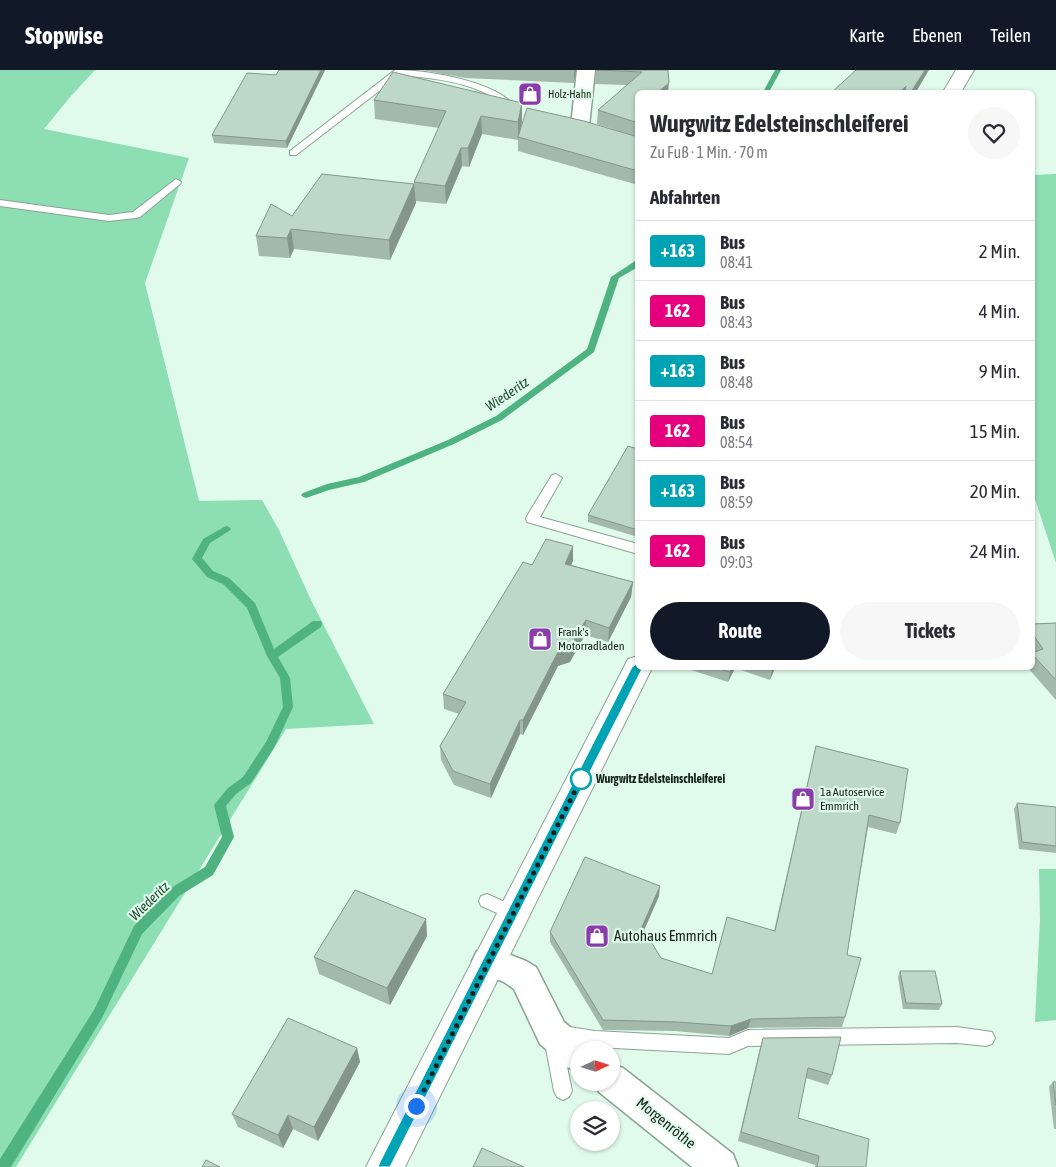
<!DOCTYPE html>
<html lang="de">
<meta charset="utf-8">
<style>
:root{--surface:#fff;--page:#f7f7f7;--text:#2b2b33;--muted:#7c7c81;--line:#e1e1e2;--accent:#111827}
body{margin:0;font-family:"Asap Condensed",sans-serif;background:var(--page);color:var(--text);height:100vh;display:flex;flex-direction:column;font-size:19px;white-space:nowrap}
*{box-sizing:border-box;margin:0}
p{font-size:16px;color:var(--muted)}
.icon{flex:none;width:28px;height:28px;fill:none;stroke:currentColor;stroke-width:2;stroke-linecap:round;stroke-linejoin:round}
.map{position:relative;flex:1;overflow:hidden}
.sheet{position:absolute;left:635px;top:20px;width:400px;height:580px;display:flex;flex-direction:column;background:var(--surface);border-radius:8px;box-shadow:0 1px 4px #0004}
.sheet>*{flex:none}
.badge{padding:0 10px;border-radius:4px;font-size:18px;line-height:32px}
.needle{width:32px;rotate:86deg}
.buttons{position:absolute;left:570px;top:971px;display:grid;gap:10px}
.buttons a{display:grid;place-items:center;width:50px;height:50px;border-radius:50%;background:var(--surface);box-shadow:0 1px 4px #0004;font-size:25px}
.you{position:absolute;width:25px;height:25px;margin:-12px;border:4px solid #fff;border-radius:50%;background:#1a73e8;box-shadow:0 0 0 8px #1a73e833}
.map>.badge{position:absolute;translate:-50% -50%;box-shadow:0 0 0 2px #fff}
h2{padding:0 15px;font-size:19px;line-height:45px}
.round{display:grid;place-items:center;flex:none;width:52px;height:52px;border-radius:26px;background:var(--page)}
.headline{display:flex;align-items:center;justify-content:space-between;height:85px;padding:0 15px}
h1{font-size:24px;font-weight:700;line-height:38px}
.button{display:flex;gap:10px;margin-top:auto;padding:10px 15px}
.button a{flex:1;height:58px;border-radius:30px;background:var(--accent);color:#fff;font-size:20px;font-weight:700;line-height:58px;text-align:center}
.button a+a{background:var(--page);color:var(--text)}
ul{padding:0;list-style:none}
li{display:flex;align-items:center;gap:15px;height:60px;padding:0 15px;border-top:1px solid var(--line)}
li div{flex:1}
li b{display:block;font-size:19px}
li em{font-style:normal}
li .badge{min-width:55px;font-weight:700;text-align:center}
header{display:flex;align-items:center;gap:30px;box-sizing:border-box;height:70px;padding:0 25px;background:var(--accent);color:#fff}
header strong{font-size:24px}
nav{display:flex;gap:28px;margin-inline-start:auto;font-size:18px}
.map>svg:first-child{display:block}
.green{fill:#8ddeb2}
.lines{fill:none;stroke-linecap:round;stroke-linejoin:round}
.stream{fill:#4eb281;fill-rule:evenodd}
.service-casing{stroke:#8aa394;stroke-width:2}
.minor-casing{stroke:#8aa394;stroke-width:3}
.secondary-casing{stroke:#8aa394;stroke-width:2}
.service{fill:#fff;fill-rule:evenodd}
.minor{fill:#fff;fill-rule:evenodd}
.secondary{fill:#fff;fill-rule:evenodd}
.wall{fill:#a3b9ac}
.shaded-wall{fill:#84968c}
.building{fill:#bdd7c8;stroke:#84968c}
.line{fill:#00a3b4;stroke:#fff}
.walk{stroke:#17211b;stroke-width:5;stroke-dasharray:0 9}
.stop-dot{fill:#fff;stroke:#00a3b4;stroke-width:2.5}
.labels{text-anchor:middle;stroke-width:4.5;stroke-linejoin:round;paint-order:stroke}
.far-poi-label{font-size:11px;fill:#17211b;stroke:#e0fbeb;text-anchor:start}
.poi-label{font-size:12px;fill:#17211b;stroke:#e0fbeb;text-anchor:start}
.stop-label{font-size:12px;font-weight:bold;fill:#17211b;stroke:#e0fbeb;text-anchor:start}
.water-label{font-size:14px;font-style:italic;fill:#204a35;stroke:#e0fbeb}
.near-poi-label{font-size:15px;fill:#17211b;stroke:#e0fbeb;text-anchor:start}
.near-street-label{font-size:15px;fill:#17211b;stroke:#e0fbeb}
</style>
<header>
<strong>Stopwise</strong>
<nav><a>Karte</a><a>Ebenen</a><a>Teilen</a></nav>
</header>
<div class="map">
<svg width="1056" height="1097" viewBox="0 0 1056 1097">
<rect width="100%" height="100%" fill="#e0fbeb"/>
<path class="green" d="M 0,0 L 95,0 L 71,26 L 44,59 L 189,88 L 145,213 L 199,431 L 262,430 L 279,460 L 311,530 L 374,654 L 286,659 L 16,1097 L 0,1097 Z
M 1056,104 L 1056,493 L 1033,423 L 1032,105 Z
M 1039,799 L 1056,799 L 1056,950 L 1035,952 L 1040,849 Z"/>
<g class="lines">
<path class="stream" d="M 775,0 L 781,0 L 769,22 L 763,22 Z
M 635,191 L 638,191 L 638,197 L 619,208 L 594,282 L 502,350 L 454,374 L 364,412 L 329,420 L 306,428 L 303,427 L 301,425 L 303,423 L 327,414 L 359,407 L 448,370 L 496,346 L 587,279 L 611,207 Z
M 226,456 L 229,457 L 231,459 L 229,461 L 210,473 L 202,488 L 213,501 L 229,508 L 255,533 L 274,579 L 313,551 L 321,551 L 322,554 L 321,557 L 278,587 L 290,608 L 293,637 L 274,678 L 251,713 L 236,724 L 226,736 L 234,767 L 213,805 L 179,826 L 142,864 L 102,948 L 11,1097 L 0,1097 L 0,1089 L 94,940 L 134,856 L 171,818 L 205,797 L 222,767 L 214,735 L 228,718 L 243,707 L 266,672 L 283,637 L 280,608 L 267,586 L 247,538 L 223,514 L 207,507 L 192,489 L 203,469 Z"/>
<g class="service-casing">
<path id="service" d="M 395,0 C 426,0 489,10 512,33 L 510,35 C 500,37 492,26 483,22 C 457,10 428,8 400,5 L 296,85 L 290,85 L 290,81 Z
M 176,109 L 181,112 L 180,114 L 140,147 L 136,148 L 109,151 L 0,136 L 0,130 L 109,145 L 133,142 Z
M 556,404 L 562,408 L 540,447 L 638,474 L 638,484 L 527,452 L 526,449 L 527,446 L 552,405 Z
M 487,824 L 519,838 L 521,843 L 519,848 L 513,850 L 481,836 L 479,831 L 481,826 Z
M 563,956 L 595,961 L 729,968 L 748,960 L 957,957 L 992,962 L 995,968 L 992,974 L 986,976 L 957,973 L 748,976 L 729,984 L 595,977 L 562,972 L 572,1021 L 569,1027 L 563,1030 L 557,1027 L 554,1021 L 545,973 L 548,967 L 555,965 L 557,958 Z"/>
</g>
<g class="minor-casing">
<path id="minor" d="M 577,0 L 595,0 L 589,56 L 586,60 L 580,61 L 574,60 L 571,56 Z
M 488,876 L 526,891 L 536,897 L 564,952 L 591,975 L 593,980 L 579,980 L 579,1002 L 567,997 L 540,974 L 514,919 L 504,912 L 477,901 L 472,891 L 477,881 Z
M 611,994 L 623,998 L 733,1084 L 738,1097 L 692,1097 L 599,1022 L 595,1012 L 611,1012 Z"/>
</g>
<g class="secondary-casing">
<path id="secondary" d="M 956,0 L 974,0 L 961,22 L 943,22 Z
M 638,586 L 638,598 L 652,598 L 405,1097 L 366,1097 L 624,597 L 628,589 Z"/>
</g>
<use href="#service" class="service"/>
<use href="#minor" class="minor"/>
<use href="#secondary" class="secondary"/>
</g>
<path class="wall" d="M 279,0 L 325,0 L 287,78 L 214,73 L 212,65 L 276,5 Z
M 422,0 L 576,0 L 574,13 L 465,8 Z
M 596,0 L 668,0 L 638,22 L 638,67 L 597,54 L 598,40 L 627,15 L 595,14 Z
M 374,30 L 522,33 L 522,51 L 520,62 L 638,67 L 638,115 L 518,81 L 518,70 L 482,64 L 469,97 L 462,96 L 446,134 L 415,131 L 416,133 L 390,190 L 294,179 L 290,188 L 259,186 L 256,166 L 292,146 L 414,114 L 414,112 L 439,58 L 375,49 Z
M 638,379 L 638,467 L 588,452 L 588,445 Z
M 573,491 L 571,495 L 633,512 L 631,527 L 608,572 L 585,565 L 570,592 L 558,596 L 523,665 L 520,664 L 491,728 L 454,715 L 441,690 L 440,676 L 459,644 L 444,639 L 443,624 L 532,495 Z
M 1056,553 L 1056,630 L 1028,598 L 1032,598 L 1032,554 Z
M 685,598 L 775,598 L 770,610 L 735,598 L 728,612 Z
M 816,676 L 900,753 L 896,764 L 868,757 L 847,885 L 845,947 L 842,957 L 748,958 L 729,966 L 675,961 L 603,960 L 550,872 L 550,862 L 659,826 L 644,860 L 661,888 L 712,904 L 774,861 Z
M 1017,733 L 1056,739 L 1056,783 L 1019,779 L 1014,739 Z
M 426,849 L 427,866 L 390,935 L 319,904 L 314,887 Z
M 900,901 L 942,934 L 939,940 L 903,939 L 898,907 Z
M 763,968 L 832,1005 L 828,1015 L 806,1008 L 798,1048 L 866,1097 L 815,1097 L 815,1095 L 738,1071 L 760,978 Z
M 357,978 L 360,992 L 318,1071 L 293,1059 L 283,1078 L 238,1057 L 232,1044 Z
M 1053,1012 L 1056,1012 L 1056,1059 L 1054,1059 L 1049,1017 Z"/>
<path class="shaded-wall" d="M 321,0 L 325,0 L 287,78 L 286,71 Z
M 574,0 L 576,0 L 574,13 Z
M 925,0 L 929,0 L 916,22 L 911,22 Z
M 669,13 L 668,22 L 658,22 Z
M 906,16 L 905,22 L 900,22 Z
M 522,33 L 522,51 L 518,70 L 518,52 Z
M 481,46 L 482,64 L 469,97 L 468,78 Z
M 461,78 L 462,96 L 446,134 L 445,116 Z
M 414,114 L 416,133 L 390,190 L 389,170 Z
M 291,159 L 294,179 L 290,188 L 287,168 Z
M 573,476 L 573,491 L 565,509 L 565,494 Z
M 633,512 L 631,527 L 608,572 L 609,558 Z
M 586,550 L 585,565 L 570,592 L 558,596 L 523,665 L 523,650 L 558,582 Z
M 732,598 L 735,598 L 728,612 L 730,602 Z
M 774,598 L 775,598 L 770,610 L 772,600 Z
M 520,650 L 520,664 L 491,728 L 490,714 Z
M 660,816 L 659,826 L 641,867 L 642,857 Z
M 426,849 L 427,866 L 390,935 L 387,918 Z
M 751,949 L 748,958 L 729,966 L 731,956 Z
M 357,978 L 360,992 L 318,1071 L 314,1057 Z
M 288,1045 L 293,1059 L 283,1078 L 278,1065 Z"/>
<path class="building" d="M 279,0 L 321,0 L 286,71 L 212,65 L 247,3 L 276,5 Z
M 596,0 L 668,0 L 669,13 L 658,22 L 638,22 L 638,53 L 598,40 L 642,2 Z
M 856,0 L 925,0 L 911,22 L 905,22 L 906,16 L 900,22 L 832,22 Z
M 393,2 L 522,33 L 518,52 L 481,46 L 468,78 L 461,78 L 445,116 L 414,112 L 446,41 L 374,30 Z
M 527,38 L 584,51 L 638,67 L 638,101 L 518,67 Z
M 322,104 L 414,114 L 389,170 L 291,159 L 287,168 L 256,166 L 271,134 L 292,146 Z
M 628,376 L 638,379 L 638,460 L 588,445 Z
M 546,469 L 573,476 L 565,494 L 633,512 L 609,558 L 586,550 L 570,577 L 558,582 L 523,650 L 520,650 L 490,714 L 453,701 L 440,676 L 466,632 L 443,624 L 523,492 L 532,495 Z
M 1056,553 L 1056,610 L 1032,584 L 1032,583 L 1043,579 L 1032,563 L 1032,554 Z
M 716,598 L 732,598 L 730,602 Z
M 765,598 L 774,598 L 772,600 Z
M 816,676 L 908,699 L 900,753 L 869,745 L 847,885 L 861,888 L 845,947 L 751,949 L 731,956 L 677,952 L 603,950 L 550,862 L 585,787 L 660,816 L 642,857 L 661,888 L 712,904 L 727,847 L 775,861 Z
M 1017,733 L 1056,737 L 1056,776 L 1022,772 Z
M 355,820 L 426,849 L 387,918 L 314,887 Z
M 900,901 L 935,901 L 942,934 L 906,933 Z
M 288,948 L 357,978 L 314,1057 L 288,1045 L 278,1065 L 232,1044 Z
M 841,967 L 832,1005 L 808,998 L 798,1048 L 869,1069 L 866,1097 L 817,1097 L 819,1086 L 741,1062 L 763,968 Z
M 1053,1012 L 1056,1012 L 1056,1035 Z
M 482,1078 L 524,1097 L 473,1097 Z
M 206,1090 L 220,1097 L 202,1097 Z"/>
<path class="line" d="M 638,593 L 643,597 L 390,1097 L 378,1097 L 380,1092 L 632,597 Z"/>
<g class="lines">
<path class="walk" d="M 416,1036 L 583,705 L 581,709"/>
</g>
<defs>
<g id="shop-square" transform="scale(1.25)"><rect x="-9" y="-9" width="18" height="18" rx="4" fill="#8b3bab" stroke="#e0fbeb"/><path d="M-5-2.5h2.3a2.7 3.5 0 0 1 5.4 0H5L5.5 6h-11ZM-1.5-2.5h3a1.5 2.3 0 0 0-3 0Z" fill="#fff"/></g>
</defs>
<g fill-rule="evenodd">
<use href="#shop-square" x="530" y="24"/>
<use href="#shop-square" x="540" y="569"/>
<use href="#shop-square" x="803" y="729"/>
<use href="#shop-square" x="597" y="866"/>
</g>
<circle class="stop-dot" cx="581" cy="709" r="10"/>
<g class="labels">
<g class="far-poi-label">
<text x="548" y="28">Holz-Hahn</text>
</g>
<g class="poi-label">
<text x="558" y="566">Frank's<tspan x="558" dy="14">Motorradladen</tspan></text>
<text x="820" y="726">1a Autoservice<tspan x="820" dy="14">Emmrich</tspan></text>
</g>
<g class="stop-label">
<text x="596" y="713">Wurgwitz Edelsteinschleiferei</text>
</g>
<g class="water-label">
<text transform="translate(507 324) rotate(-34)" y="5">Wiederitz</text>
<text transform="translate(149 831) rotate(-44)" y="5">Wiederitz</text>
</g>
<g class="near-poi-label">
<text x="614" y="871">Autohaus Emmrich</text>
</g>
<g class="near-street-label">
<text transform="translate(666 1053) rotate(39)" y="5">Morgenröthe</text>
</g>
</g>
</svg>
<div class="buttons">
<a><svg class="needle" viewBox="-14 -14 28 28"><path d="M0-13l5 13h-10z" fill="#e53935"/><path d="M0 13l5-13h-10z" fill="#7c7c81"/></svg></a>
<a><svg class="icon" aria-label="layers" viewBox="0 0 24 24"><path d="M12 4l9 5-9 5-9-5zM3 14l9 5 9-5"/></svg></a>
</div>
<div class="you" style="left:416px;top:1036px"></div>
<section class="sheet">
<div class="headline"><div><h1>Wurgwitz Edelsteinschleiferei</h1><p>Zu Fuß · 1 Min. · 70 m</p></div><a class="round"><svg class="icon" aria-label="heart" viewBox="0 0 24 24"><path d="M12 20l-8-8c-3-5 5-10 8-4 3-6 11-1 8 4z"/></svg></a></div>
<h2>Abfahrten</h2>
<ul>
<li><span class="badge" style="background:#00a3b4;color:#fff">+163</span><div><b>Bus</b><p>08:41</p></div><em>2 Min.</em></li>
<li><span class="badge" style="background:#e6007e;color:#fff">162</span><div><b>Bus</b><p>08:43</p></div><em>4 Min.</em></li>
<li><span class="badge" style="background:#00a3b4;color:#fff">+163</span><div><b>Bus</b><p>08:48</p></div><em>9 Min.</em></li>
<li><span class="badge" style="background:#e6007e;color:#fff">162</span><div><b>Bus</b><p>08:54</p></div><em>15 Min.</em></li>
<li><span class="badge" style="background:#00a3b4;color:#fff">+163</span><div><b>Bus</b><p>08:59</p></div><em>20 Min.</em></li>
<li><span class="badge" style="background:#e6007e;color:#fff">162</span><div><b>Bus</b><p>09:03</p></div><em>24 Min.</em></li>
</ul>
<div class="button"><a>Route</a><a>Tickets</a></div>
</section>
</div>
